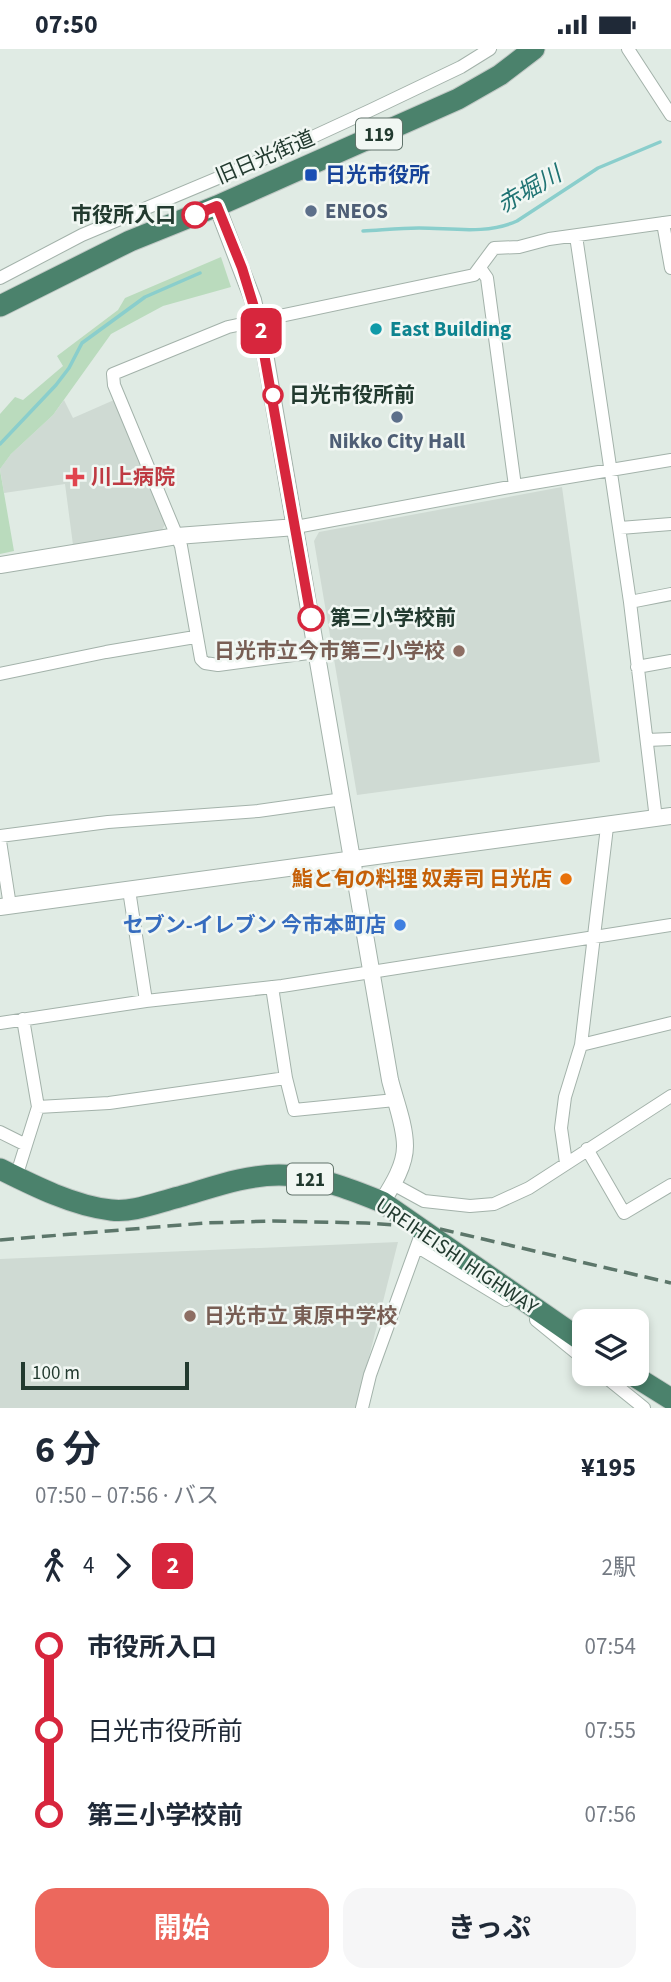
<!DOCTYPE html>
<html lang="ja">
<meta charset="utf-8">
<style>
:root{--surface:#fff;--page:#f6f6f7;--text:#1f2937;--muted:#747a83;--accent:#ec685d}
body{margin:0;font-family:"Source Sans 3","Noto Sans JP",sans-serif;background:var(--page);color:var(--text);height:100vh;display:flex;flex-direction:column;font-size:26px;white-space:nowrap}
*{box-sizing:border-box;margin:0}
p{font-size:23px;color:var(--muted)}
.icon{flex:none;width:38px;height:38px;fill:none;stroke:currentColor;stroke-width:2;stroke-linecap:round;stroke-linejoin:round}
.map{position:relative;height:1359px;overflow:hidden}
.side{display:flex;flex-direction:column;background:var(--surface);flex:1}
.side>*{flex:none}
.badge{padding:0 14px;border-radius:10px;font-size:24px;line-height:46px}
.buttons{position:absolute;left:572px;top:1260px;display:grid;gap:14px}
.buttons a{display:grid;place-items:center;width:77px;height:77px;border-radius:14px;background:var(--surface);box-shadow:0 4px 10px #0003;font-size:35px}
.scale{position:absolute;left:21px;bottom:18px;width:168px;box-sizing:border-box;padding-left:7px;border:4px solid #223a2f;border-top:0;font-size:19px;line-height:24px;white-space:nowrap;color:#223a2f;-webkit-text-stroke:5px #f1f7f3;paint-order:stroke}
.map>.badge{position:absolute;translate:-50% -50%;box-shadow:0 0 0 4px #fff}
.legs{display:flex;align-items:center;gap:10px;height:77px;padding:0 35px;font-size:23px}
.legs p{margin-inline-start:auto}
.head{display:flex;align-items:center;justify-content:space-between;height:119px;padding:0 35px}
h1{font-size:38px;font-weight:700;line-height:52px}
.action{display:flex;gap:14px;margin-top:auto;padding:14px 35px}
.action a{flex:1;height:80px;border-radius:21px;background:var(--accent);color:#fff;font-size:28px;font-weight:700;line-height:80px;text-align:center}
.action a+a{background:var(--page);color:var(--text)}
ul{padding:0 35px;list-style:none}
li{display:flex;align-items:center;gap:24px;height:84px;font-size:26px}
li i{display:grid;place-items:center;width:10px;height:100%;margin:0 9px;background:currentColor}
li i::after{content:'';width:18px;height:18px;margin:-9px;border:5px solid;border-radius:50%;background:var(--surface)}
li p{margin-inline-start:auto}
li:first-child i{background:linear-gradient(#0000 50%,currentColor 0)}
li:last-child i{background:linear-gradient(currentColor 50%,#0000 0)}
.status{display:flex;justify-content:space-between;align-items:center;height:49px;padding:0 35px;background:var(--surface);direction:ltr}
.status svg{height:19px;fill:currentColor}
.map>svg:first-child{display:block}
.built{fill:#cfdad3}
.green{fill:#badbbd}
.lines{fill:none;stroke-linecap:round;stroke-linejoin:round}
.stream{stroke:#8acecc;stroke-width:3.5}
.minor-casing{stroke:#a3b2aa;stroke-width:14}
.tertiary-casing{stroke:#a3b2aa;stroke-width:18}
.trunk-casing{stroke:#c1c8c5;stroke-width:23}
.minor{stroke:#fff;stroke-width:12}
.tertiary{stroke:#fff;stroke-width:16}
.trunk{stroke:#4b826c;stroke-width:21}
.rail{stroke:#5c766a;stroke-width:3.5;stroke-dasharray:14 7;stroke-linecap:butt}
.line-1-casing{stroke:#fff;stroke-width:16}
.line-1{stroke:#d7263d;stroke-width:10}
.transit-dot{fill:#1a4fb4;stroke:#f1f7f3;stroke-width:2.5}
.service-dot{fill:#5c6f8a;stroke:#f1f7f3;stroke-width:2.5}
.stop-1-dot{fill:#fff;stroke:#d7263d;stroke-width:3.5}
.culture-dot{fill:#0f9aa8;stroke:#f1f7f3;stroke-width:2.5}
.health-dot{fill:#e0444e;stroke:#f1f7f3;stroke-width:2.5}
.education-dot{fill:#8d6e63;stroke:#f1f7f3;stroke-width:2.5}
.food-dot{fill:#e8710a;stroke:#f1f7f3;stroke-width:2.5}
.shop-dot{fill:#3f7fe0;stroke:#f1f7f3;stroke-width:2.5}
.labels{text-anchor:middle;stroke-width:5;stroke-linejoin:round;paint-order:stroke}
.shield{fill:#f1f7f3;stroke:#60736a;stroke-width:2}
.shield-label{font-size:19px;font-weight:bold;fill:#223a2f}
.street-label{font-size:21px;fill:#223a2f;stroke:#f1f7f3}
.transit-label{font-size:21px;font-weight:bold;fill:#164399;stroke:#f1f7f3;text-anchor:start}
.service-label{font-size:21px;font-weight:bold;fill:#4e5e75;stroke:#f1f7f3;text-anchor:start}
.stop-label{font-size:21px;font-weight:bold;fill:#223a2f;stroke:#f1f7f3;text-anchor:start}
.culture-label{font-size:21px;font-weight:bold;fill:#0d838f;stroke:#f1f7f3;text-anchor:start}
.health-label{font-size:21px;font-weight:bold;fill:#be3a42;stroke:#f1f7f3;text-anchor:start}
.education-label{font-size:21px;font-weight:bold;fill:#785e54;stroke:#f1f7f3;text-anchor:end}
.food-label{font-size:21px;font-weight:bold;fill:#c56008;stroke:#f1f7f3;text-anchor:end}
.shop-label{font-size:21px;font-weight:bold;fill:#366cbe;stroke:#f1f7f3;text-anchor:end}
.water-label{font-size:23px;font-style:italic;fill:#1f7373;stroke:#f1f7f3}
</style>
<div class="status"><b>07:50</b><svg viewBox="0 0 49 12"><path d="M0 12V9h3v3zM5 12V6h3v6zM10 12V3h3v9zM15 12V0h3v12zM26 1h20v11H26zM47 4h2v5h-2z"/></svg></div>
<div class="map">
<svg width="671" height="1359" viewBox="0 0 671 1359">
<rect width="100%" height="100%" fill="#e0ebe4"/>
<path class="built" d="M 64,351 L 73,369 L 114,351 L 167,472 L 162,481 L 73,496 L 65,435 L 4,444 L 0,420 L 11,405 L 53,366 Z
M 562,438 L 600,713 L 357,746 L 314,492 L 319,483 Z
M 398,1193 L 365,1324 L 362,1359 L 0,1359 L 0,1210 Z"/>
<path class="green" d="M 221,208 L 231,238 L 163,257 L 111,285 L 53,366 L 11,405 L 0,420 L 0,365 L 15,348 L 23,351 L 63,317 L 57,307 L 118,261 L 125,249 Z
M 0,421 L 14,502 L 0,505 Z"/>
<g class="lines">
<path class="stream" d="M 363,182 C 382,181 400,179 419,179 C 451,179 486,186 517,172 L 598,119 L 660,93
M 0,395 L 56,336 L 69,319 L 82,294 L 145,248 L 200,224"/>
<g class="minor-casing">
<path id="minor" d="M 628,0 L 671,66
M 663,174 L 671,219
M 576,187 L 630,553 L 656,770
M 480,219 L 487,229 L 515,437
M 0,229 L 82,186 L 280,103 L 371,61 L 461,18 L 490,0
M 296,478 L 515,437 L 671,411
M 620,479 L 671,475
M 630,553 L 671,545
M 316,603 L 218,616 L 205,614 L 201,610 L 181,497 L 114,336 L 113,325 L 228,278 L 474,226 L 494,199 L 519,198 L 549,190 L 671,173
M 637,618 L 671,612
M 0,625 L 106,603 L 195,588
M 647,691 L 671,690
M 0,787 L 108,773 L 258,762 L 343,750
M 0,792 L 10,857
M 129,841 L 146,952
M 272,938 L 286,1029 L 294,1061 L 395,1051
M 0,974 L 146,952 L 282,937 L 671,876
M 581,996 L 671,974
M 38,1058 L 109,1054 L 286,1029
M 0,1083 L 26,1096 L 38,1058 L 23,970
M 587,1100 L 624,1164 L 671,1136
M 566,1114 L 561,1079 L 565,1048 L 581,996 L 607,778
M 16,1128 L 26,1096
M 393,1135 L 424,1152 L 470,1157 L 494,1155 L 529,1139 L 671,1047
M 418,1198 L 506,1251
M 536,1271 L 584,1310
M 602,1325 L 644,1359
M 362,1359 L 370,1326 L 419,1191"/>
</g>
<g class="tertiary-casing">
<path id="tertiary" d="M 217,157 L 253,251 L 264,299 L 390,1031 C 395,1051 405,1076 405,1097 C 405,1117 392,1137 382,1153
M 0,516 L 177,487 L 296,478
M 0,858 L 671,767"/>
</g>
<g class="trunk-casing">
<path id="trunk" d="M 0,257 L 130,192 L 217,157 L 458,50 L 500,26 L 534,0
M 0,1120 C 34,1137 74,1157 111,1161 C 133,1164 158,1153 179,1148 C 211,1139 245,1126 279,1126 C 315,1126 350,1140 382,1153 L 584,1293
M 631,1325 L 671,1350"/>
</g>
<use href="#minor" class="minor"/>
<use href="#tertiary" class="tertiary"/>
<use href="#trunk" class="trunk"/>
<path class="rail" d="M 0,1191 L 205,1174 L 273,1172 L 366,1174 L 436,1179 L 671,1234"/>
</g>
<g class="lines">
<g class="line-1-casing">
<path id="line-1" d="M 195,166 L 217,157 L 242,219 L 258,271 L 311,569"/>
</g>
<use href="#line-1" class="line-1"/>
</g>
<rect class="transit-dot" x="304" y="119" width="14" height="14" rx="3.5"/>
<g class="service-dot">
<circle cx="311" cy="162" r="7"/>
<circle cx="397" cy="368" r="7"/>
</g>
<g class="stop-1-dot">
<circle cx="195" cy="166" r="12"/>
<circle cx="273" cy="346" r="9"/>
<circle cx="311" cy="569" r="12"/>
</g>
<circle class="culture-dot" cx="376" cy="280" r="7"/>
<path class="health-dot" d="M71.5 417.5h7v7h7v7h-7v7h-7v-7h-7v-7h7z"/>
<g class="education-dot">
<circle cx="459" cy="602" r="7"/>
<circle cx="190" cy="1267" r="7"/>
</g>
<circle class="food-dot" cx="566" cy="830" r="7"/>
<circle class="shop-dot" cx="400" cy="876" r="7"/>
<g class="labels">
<g class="shield">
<rect x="356" y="69.5" width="46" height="31" rx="5"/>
<rect x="287" y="1114.5" width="46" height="31" rx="5"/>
</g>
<g class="shield-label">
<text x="379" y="92">119</text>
<text x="310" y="1137">121</text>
</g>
<g class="street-label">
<text transform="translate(265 108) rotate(-23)" y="7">旧日光街道</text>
<text transform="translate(457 1207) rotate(34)" y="7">UREIHEISHI HIGHWAY</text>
</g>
<g class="transit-label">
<text x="325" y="133">日光市役所</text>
</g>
<g class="service-label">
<text x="325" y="169">ENEOS</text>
<text x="397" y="399" text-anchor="middle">Nikko City Hall</text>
</g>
<g class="stop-label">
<text x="176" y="173" text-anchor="end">市役所入口</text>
<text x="289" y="353">日光市役所前</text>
<text x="330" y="576">第三小学校前</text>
</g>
<g class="culture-label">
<text x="390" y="287">East Building</text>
</g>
<g class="health-label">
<text x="91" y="435">川上病院</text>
</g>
<g class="education-label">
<text x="445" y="609">日光市立今市第三小学校</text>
<text x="204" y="1274" text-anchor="start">日光市立 東原中学校</text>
</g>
<g class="food-label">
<text x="552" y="837">鮨と旬の料理 奴寿司 日光店</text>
</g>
<g class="shop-label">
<text x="386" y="883">セブン-イレブン 今市本町店</text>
</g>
<g class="water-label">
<text transform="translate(529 140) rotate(-30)" y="8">赤堀川</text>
</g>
</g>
</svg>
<div class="buttons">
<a><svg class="icon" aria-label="layers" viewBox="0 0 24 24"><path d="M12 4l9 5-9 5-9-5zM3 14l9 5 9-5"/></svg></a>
</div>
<div class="scale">100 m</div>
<b class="badge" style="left:261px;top:282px;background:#d7263d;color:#fff">2</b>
</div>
<section class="side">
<div class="head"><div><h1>6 分</h1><p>07:50 – 07:56 · バス</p></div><b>¥195</b></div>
<div class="legs"><svg class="icon" aria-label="walk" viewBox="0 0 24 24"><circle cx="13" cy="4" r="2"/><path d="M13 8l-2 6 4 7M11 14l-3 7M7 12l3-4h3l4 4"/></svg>4<svg class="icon" aria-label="forward" viewBox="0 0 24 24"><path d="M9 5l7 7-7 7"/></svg><b class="badge" style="background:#d7263d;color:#fff">2</b><p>2駅</p></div>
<ul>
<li><i style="color:#d7263d"></i><b>市役所入口</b><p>07:54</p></li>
<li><i style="color:#d7263d"></i><span>日光市役所前</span><p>07:55</p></li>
<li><i style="color:#d7263d"></i><b>第三小学校前</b><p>07:56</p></li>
</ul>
<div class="action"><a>開始</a><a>きっぷ</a></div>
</section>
